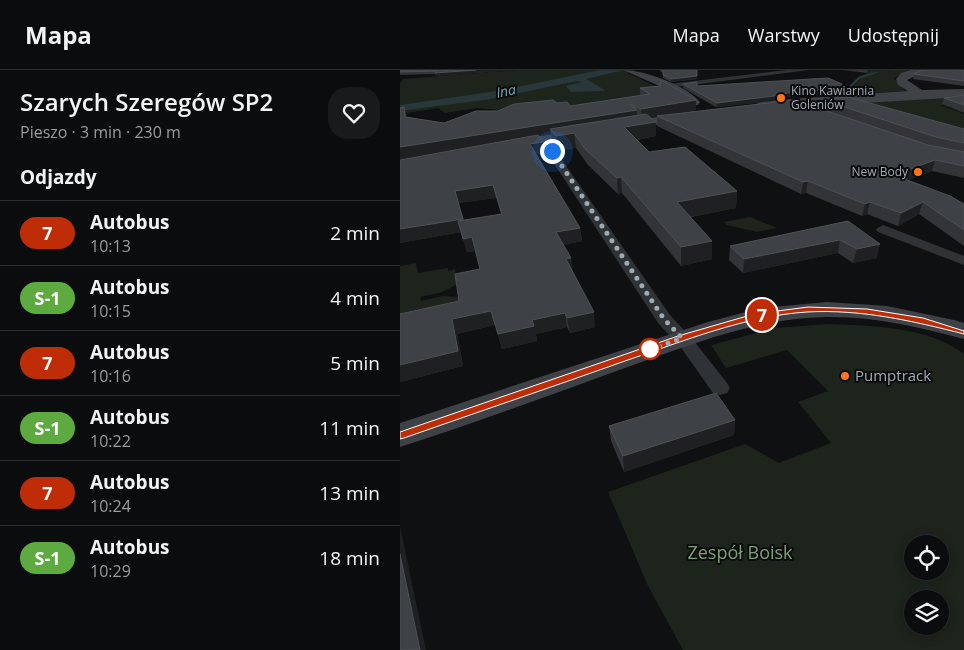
<!DOCTYPE html>
<html lang="pl">
<meta charset="utf-8">
<style>
:root{--surface:#0b0c0d;--page:#191a1b;--text:#f1f3f6;--muted:#9a9b9d;--line:#2b2c2e}
body{margin:0;font-family:"Open Sans",sans-serif;background:var(--page);color:var(--text);height:100vh;display:flex;flex-direction:column;font-size:19px;white-space:nowrap}
*{box-sizing:border-box;margin:0}
p{font-size:16px;color:var(--muted)}
.icon{flex:none;width:28px;height:28px;fill:none;stroke:currentColor;stroke-width:2;stroke-linecap:round;stroke-linejoin:round}
.map{position:relative;flex:1;overflow:hidden}
.drawer{display:flex;flex-direction:column;background:var(--surface);width:400px}
.drawer>*{flex:none}
.badge{padding:0 10px;border-radius:16px;font-size:18px;line-height:32px}
.buttons{position:absolute;left:504px;top:465px;display:grid;gap:10px}
.buttons a{display:grid;place-items:center;width:45px;height:45px;border-radius:50%;background:var(--surface);box-shadow:0 2px 12px #0003,0 0 0 1px var(--line);font-size:25px}
.you{position:absolute;width:25px;height:25px;margin:-12px;border:4px solid #fff;border-radius:50%;background:#1a73e8;box-shadow:0 0 0 8px #1a73e833}
.map>.badge{position:absolute;translate:-50% -50%;box-shadow:0 0 0 2px #fff}
h2{padding:0 20px;font-size:19px;line-height:45px}
.round{display:grid;place-items:center;flex:none;width:52px;height:52px;border-radius:20px;background:var(--page)}
.head{display:flex;align-items:center;justify-content:space-between;height:85px;padding:0 20px}
h1{font-size:24px;font-weight:600;line-height:38px}
ul{padding:0;list-style:none}
li{display:flex;align-items:center;gap:15px;height:65px;padding:0 20px;border-top:1px solid var(--line)}
li div{flex:1}
li b{display:block;font-size:19px}
li em{font-style:normal}
li .badge{min-width:55px;font-weight:700;text-align:center}
header{display:flex;align-items:center;gap:30px;box-sizing:border-box;height:70px;padding:0 25px;background:var(--surface);border-bottom:1px solid var(--line)}
header strong{font-size:24px}
nav{display:flex;gap:28px;margin-inline-start:auto;font-size:18px}
main{display:flex;flex:1;min-height:0}
.map>svg:first-child{display:block}
.green{fill:#1c241c;fill-rule:evenodd}
.water{fill:#28373a}
.lines{fill:none;stroke-linecap:round;stroke-linejoin:round}
.stream{stroke:#28373a;stroke-width:2.5}
.street{fill:#303336;fill-rule:evenodd}
.secondary{fill:#3e4246;fill-rule:evenodd}
.wall{fill:#323437;fill-rule:evenodd}
.shaded-wall{fill:#1f2022}
.building{fill:#3e4145;stroke:#4d5156}
.line{fill:#bf2d08;stroke:#fff}
.walk{stroke:#9fabb3;stroke-width:5;stroke-dasharray:0 9}
.poi-dot{fill:#fe741b;stroke:#0b0b0c;stroke-width:2}
.stop-dot{fill:#fff;stroke:#bf2d08;stroke-width:2.5}
.labels{text-anchor:middle;stroke-width:4;stroke-linejoin:round;paint-order:stroke}
.far-poi-label{font-size:12px;fill:#9fabb3;stroke:#0b0b0c;text-anchor:start}
.far-water-label{font-size:14px;font-style:italic;fill:#73a5b1;stroke:#0b0b0c}
.poi-label{font-size:15px;fill:#9fabb3;stroke:#0b0b0c;text-anchor:start}
.near-park-label{font-size:18px;fill:#7ea075;stroke:#0b0b0c}
</style>
<header>
<strong>Mapa</strong>
<nav><a>Mapa</a><a>Warstwy</a><a>Udostępnij</a></nav>
</header>
<main>
<section class="drawer">
<div class="head"><div><h1>Szarych Szeregów SP2</h1><p>Pieszo · 3 min · 230 m</p></div><a class="round"><svg class="icon" aria-label="heart" viewBox="0 0 24 24"><path d="M12 20l-8-8c-3-5 5-10 8-4 3-6 11-1 8 4z"/></svg></a></div>
<h2>Odjazdy</h2>
<ul>
<li><span class="badge" style="background:#bf2d08;color:#fff">7</span><div><b>Autobus</b><p>10:13</p></div><em>2 min</em></li>
<li><span class="badge" style="background:#5daa41;color:#fff">S-1</span><div><b>Autobus</b><p>10:15</p></div><em>4 min</em></li>
<li><span class="badge" style="background:#bf2d08;color:#fff">7</span><div><b>Autobus</b><p>10:16</p></div><em>5 min</em></li>
<li><span class="badge" style="background:#5daa41;color:#fff">S-1</span><div><b>Autobus</b><p>10:22</p></div><em>11 min</em></li>
<li><span class="badge" style="background:#bf2d08;color:#fff">7</span><div><b>Autobus</b><p>10:24</p></div><em>13 min</em></li>
<li><span class="badge" style="background:#5daa41;color:#fff">S-1</span><div><b>Autobus</b><p>10:29</p></div><em>18 min</em></li>
</ul>
</section>
<div class="map">
<svg width="564" height="580" viewBox="0 0 564 580">
<rect width="100%" height="100%" fill="#0f1011"/>
<path class="green" d="M 117,0 L 236,0 L 227,3 L 269,22 L 180,35 L 110,41 L 77,38 L 45,43 L 38,38 L 0,44 L 0,13 L 3,9 Z
M 484,0 L 511,0 L 494,8 L 505,21 L 455,25 L 452,17 L 462,8 Z
M 540,26 L 555,33 L 541,35 L 564,44 L 564,65 L 459,31 Z
M 350,147 L 377,158 L 357,162 L 327,155 L 324,152 Z
M 16,193 L 18,203 L 48,198 L 48,201 L 55,199 L 58,214 L 42,222 L 20,227 L 21,231 L 43,226 L 60,227 L 62,246 L 0,253 L 0,196 Z
M 428,254 C 472,256 528,256 564,284 L 564,580 L 283,580 L 248,516 L 208,422 L 345,374 L 379,393 L 431,373 L 398,332 L 428,321 L 387,280 L 326,298 L 311,275 L 375,258 ZM 512,474 L 540,474 L 540,501 L 512,501 ZM 512,529 L 540,529 L 540,556 L 512,556 Z"/>
<path class="water" d="M 200,0 L 224,0 L 186,9 L 205,20 L 203,21 L 171,22 L 166,16 L 182,12 L 177,11 L 91,29 L 0,41 L 0,35 L 97,21 Z"/>
<g class="lines">
<path class="stream" d="M 452,25 L 449,18 L 459,8 L 481,0"/>
<path class="street" d="M 387,0 L 409,0 L 268,18 L 264,16 L 268,14 Z
M 140,67 L 146,67 L 270,245 L 294,271 L 327,313 L 330,318 L 327,323 L 320,325 L 313,323 L 282,279 L 258,253 L 138,69 Z
M 483,155 L 564,186 L 564,195 L 478,162 L 476,159 Z"/>
<path class="secondary" d="M 223,0 C 244,0 286,15 300,32 L 298,35 L 290,35 L 264,18 Z
M 511,0 L 528,0 L 507,10 L 522,20 L 564,19 L 564,27 L 361,39 L 355,35 L 361,31 L 508,21 L 498,15 L 496,9 L 501,3 Z
M 294,41 L 301,45 L 299,48 L 104,80 L 97,76 L 104,72 Z
M 427,232 L 487,236 L 554,250 L 564,253 L 564,269 C 518,257 474,246 426,247 C 359,248 299,272 236,294 C 158,322 79,352 0,377 L 0,353 L 308,252 L 361,238 Z"/>
</g>
<path class="wall" d="M 0,0 L 114,0 L 36,6 L 35,4 L 0,5 Z
M 260,0 L 297,0 L 297,9 L 271,12 L 263,8 L 263,3 L 260,1 Z
M 443,0 L 500,0 L 467,3 Z
M 564,0 L 564,16 L 513,9 L 514,4 Z
M 283,14 L 297,16 L 442,14 L 441,18 L 434,24 L 387,27 L 382,30 L 316,37 L 283,18 Z
M 240,18 L 296,40 L 250,47 L 256,52 L 256,66 L 237,70 L 249,82 L 337,121 L 336,138 L 291,147 L 312,189 L 281,196 L 222,123 L 218,124 L 188,95 L 176,78 L 158,80 L 153,73 L 151,64 L 139,66 L 145,83 L 136,84 L 180,158 L 182,171 L 163,175 L 172,201 L 195,257 L 170,263 L 167,257 L 136,264 L 137,271 L 102,279 L 95,255 L 57,264 L 63,296 L 0,312 L 59,231 L 80,199 L 75,181 L 67,182 L 61,162 L 0,173 L 74,76 L 0,89 L 4,37 L 7,47 L 44,53 L 98,41 L 157,33 L 170,36 L 240,26 ZM 96,128 L 101,144 L 64,150 L 58,133 Z
M 564,25 L 564,43 L 542,34 L 544,28 Z
M 423,30 L 564,59 L 564,108 L 532,101 L 508,110 L 564,134 L 564,176 L 519,144 L 498,156 L 467,144 L 462,146 L 406,123 L 401,124 L 257,56 L 257,46 L 421,39 Z
M 448,151 L 477,188 L 453,193 L 438,183 L 343,203 L 329,190 L 330,176 Z
M 335,350 L 334,365 L 224,402 L 211,371 L 209,356 Z"/>
<path class="shaded-wall" d="M 76,0 L 114,0 L 36,6 L 35,3 Z
M 468,0 L 500,0 L 467,3 Z
M 297,6 L 297,9 L 271,12 L 271,9 Z
M 442,14 L 441,18 L 434,24 L 387,27 L 382,30 L 316,37 L 317,33 L 387,23 Z
M 296,30 L 296,40 L 242,49 L 241,39 Z
M 237,40 L 237,49 L 150,59 L 151,64 L 0,89 L 0,77 Z
M 256,52 L 256,66 L 225,72 L 224,57 Z
M 174,63 L 176,78 L 158,80 L 156,66 Z
M 143,72 L 145,83 L 132,85 L 130,74 Z
M 535,90 L 532,101 L 491,117 L 494,105 Z
M 221,107 L 222,123 L 218,124 L 217,108 Z
M 408,111 L 406,123 L 401,124 L 403,112 Z
M 93,115 L 96,128 L 58,133 L 55,121 Z
M 337,121 L 336,138 L 278,149 L 277,132 Z
M 470,132 L 467,144 L 462,146 L 465,134 Z
M 523,132 L 519,144 L 498,156 L 501,143 Z
M 63,149 L 67,161 L 0,173 L 0,159 Z
M 180,158 L 182,171 L 158,176 L 156,162 Z
M 72,167 L 75,181 L 67,182 L 63,169 Z
M 440,170 L 438,183 L 343,203 L 344,189 Z
M 312,171 L 312,189 L 281,196 L 281,177 Z
M 480,174 L 477,188 L 453,193 L 457,179 Z
M 171,188 L 173,202 L 166,189 Z
M 91,241 L 95,255 L 57,264 L 63,296 L 0,312 L 0,295 L 52,249 Z
M 194,242 L 195,257 L 170,263 L 167,248 Z
M 165,243 L 167,257 L 136,264 L 137,271 L 102,279 L 98,264 L 132,250 Z
M 335,350 L 334,365 L 224,402 L 223,386 Z
M 0,456 L 26,580 L 20,580 L 0,484 Z"/>
<path class="building" d="M 0,0 L 76,0 L 35,3 L 36,1 L 0,2 Z
M 263,0 L 297,0 L 297,6 L 271,9 L 263,5 Z
M 522,0 L 564,0 L 564,11 L 514,4 Z
M 428,8 L 442,14 L 435,20 L 387,23 L 382,25 L 317,33 L 283,14 L 297,12 L 297,16 Z
M 261,10 L 296,30 L 241,39 L 230,34 L 237,40 L 0,77 L 0,38 L 4,37 L 5,47 L 44,53 L 76,41 L 98,41 L 114,34 L 153,30 L 157,33 L 167,32 L 170,36 L 250,24 L 240,18 L 260,16 Z
M 564,25 L 564,35 L 544,28 Z
M 448,27 L 564,59 L 564,73 L 536,67 L 423,30 Z
M 394,30 L 528,75 L 564,82 L 564,96 L 535,90 L 494,105 L 550,126 L 564,134 L 564,160 L 523,132 L 501,143 L 470,132 L 465,134 L 408,111 L 403,112 L 257,46 Z
M 246,44 L 256,52 L 224,57 L 249,82 L 285,77 L 337,121 L 277,132 L 312,171 L 281,177 L 221,107 L 217,108 L 186,80 L 174,63 L 156,66 L 150,59 Z
M 138,65 L 143,72 L 130,74 L 180,158 L 156,162 L 171,188 L 166,189 L 194,242 L 167,248 L 165,243 L 132,250 L 134,256 L 98,264 L 91,241 L 52,249 L 58,281 L 0,295 L 0,244 L 59,231 L 55,204 L 80,199 L 72,167 L 63,169 L 58,151 L 102,144 L 93,115 L 55,121 L 63,149 L 0,159 L 0,90 Z
M 448,151 L 480,174 L 457,179 L 440,170 L 344,189 L 330,176 Z
M 316,323 L 335,350 L 223,386 L 209,356 Z
M 0,484 L 20,580 L 0,580 Z"/>
<path class="line" d="M 408,237 L 467,239 L 523,248 L 564,261 L 564,264 C 513,251 461,239 407,242 C 345,246 284,271 225,291 C 152,317 78,342 4,368 L 0,369 L 0,362 L 278,266 L 354,244 Z"/>
<g class="lines">
<path class="walk" d="M 152,81 L 264,249 L 282,268 L 244,282 L 250,279"/>
</g>
<g class="poi-dot">
<circle cx="381" cy="28" r="5"/>
<circle cx="518" cy="102" r="5"/>
<circle cx="445" cy="306" r="5"/>
</g>
<circle class="stop-dot" cx="250" cy="279" r="10"/>
<g class="labels">
<g class="far-poi-label">
<text x="391" y="25">Kino Kawiarnia<tspan x="391" dy="14">Goleniów</tspan></text>
<text x="508" y="106" text-anchor="end">New Body</text>
</g>
<g class="far-water-label">
<text transform="translate(106 21) rotate(-10)" y="5">Ina</text>
</g>
<g class="poi-label">
<text x="455" y="311">Pumptrack</text>
</g>
<g class="near-park-label">
<text x="340" y="489">Zespół Boisk</text>
</g>
</g>
</svg>
<div class="buttons">
<a><svg class="icon" aria-label="locate" viewBox="0 0 24 24"><circle cx="12" cy="12" r="6"/><path d="M12 2v4M12 18v4M2 12h4M18 12h4"/></svg></a>
<a><svg class="icon" aria-label="layers" viewBox="0 0 24 24"><path d="M12 4l9 5-9 5-9-5zM3 14l9 5 9-5"/></svg></a>
</div>
<div class="you" style="left:152px;top:81px"></div>
<b class="badge" style="left:362px;top:245px;background:#bf2d08;color:#fff">7</b>
</div>
</main>
